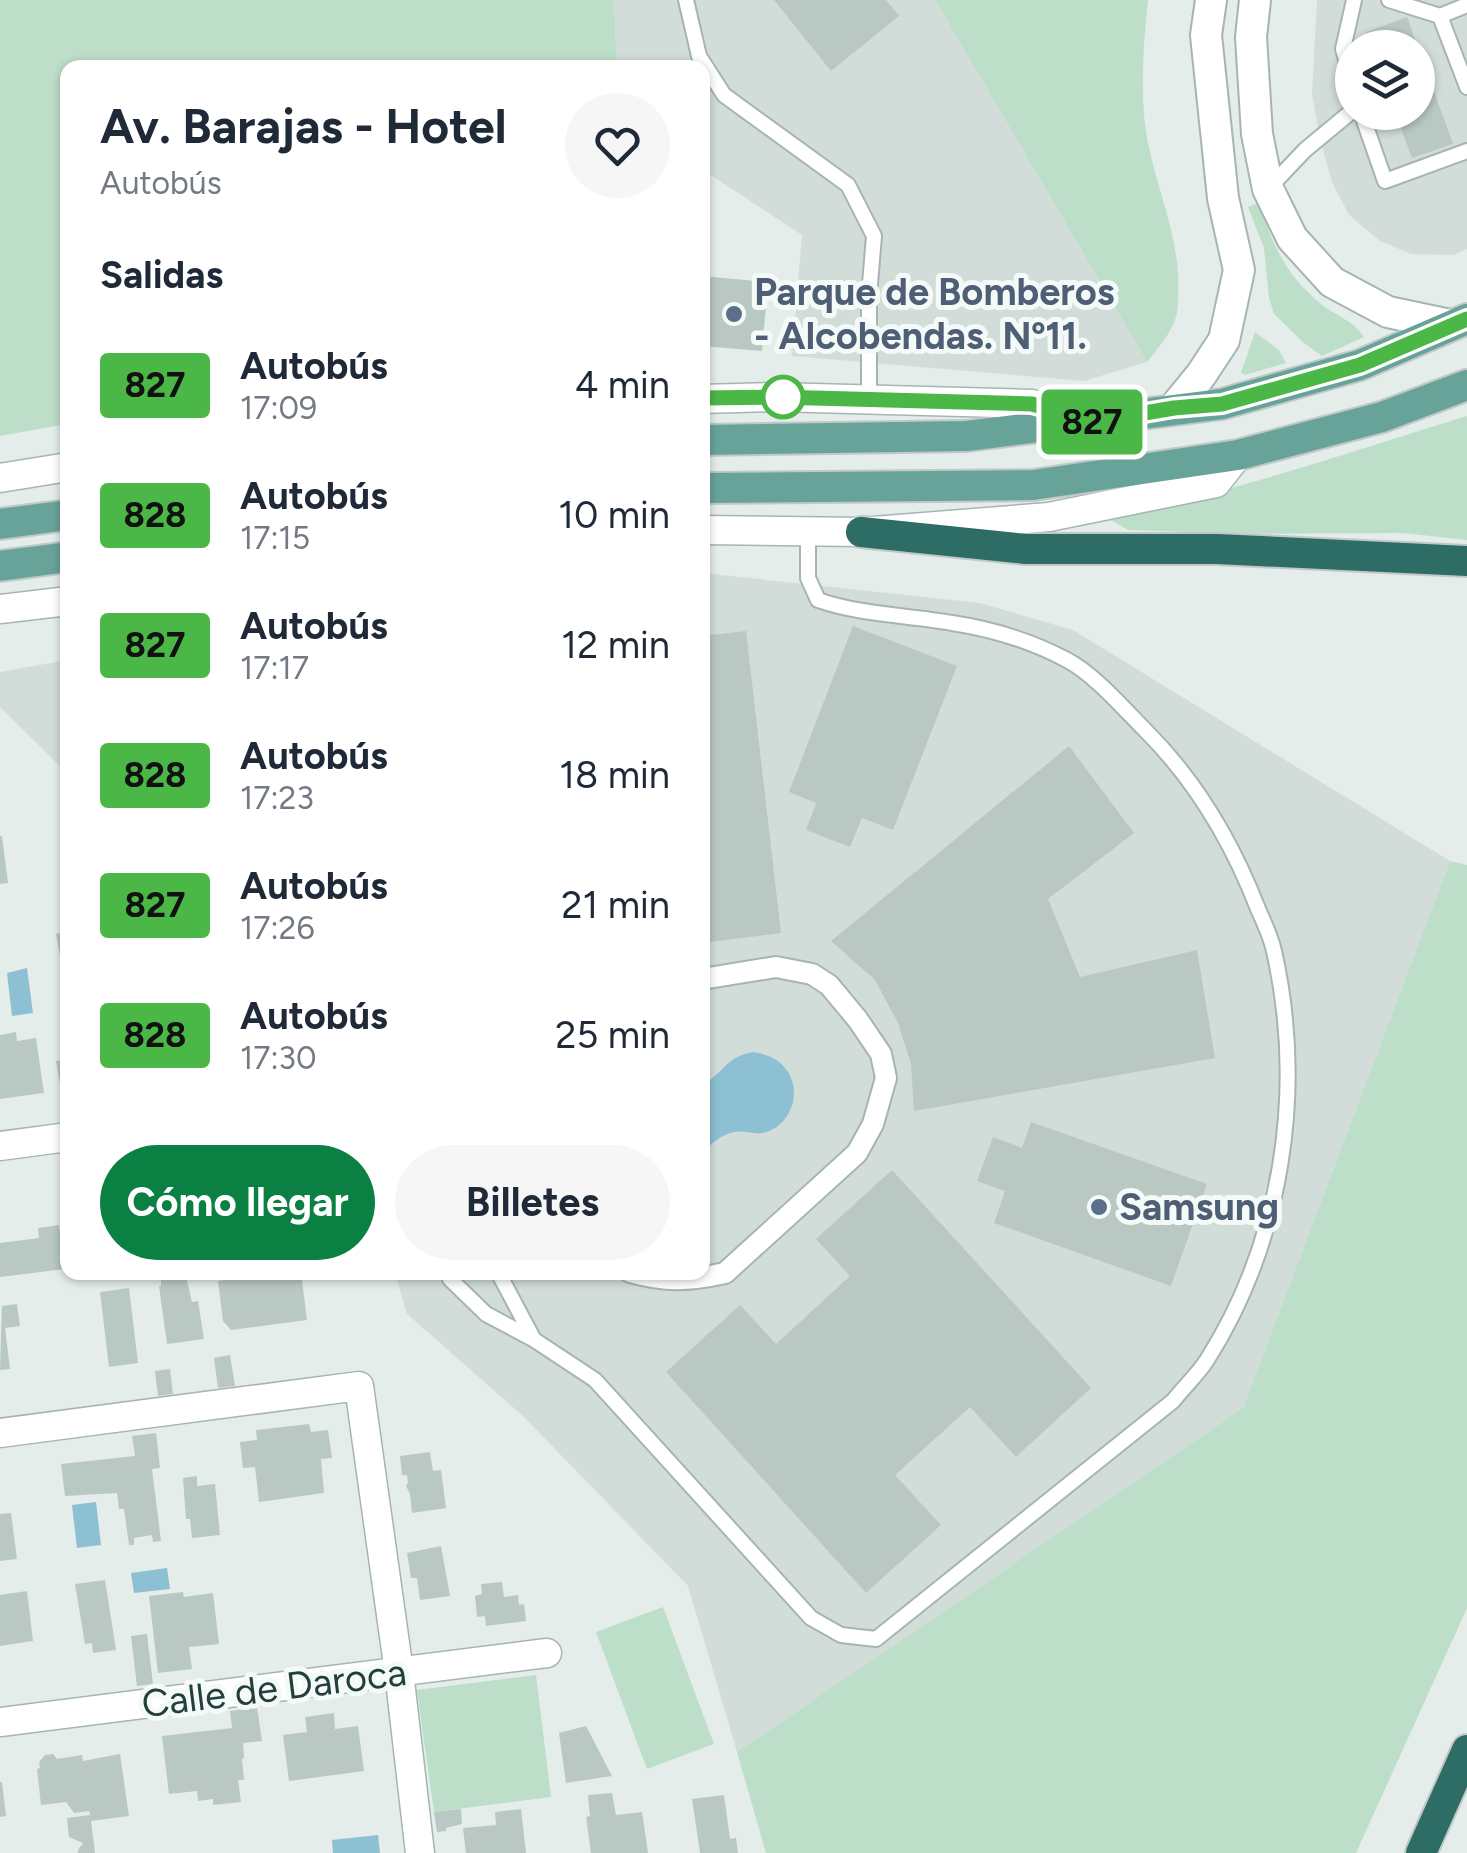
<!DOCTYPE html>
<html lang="es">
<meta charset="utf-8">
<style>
:root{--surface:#fff;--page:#f6f6f7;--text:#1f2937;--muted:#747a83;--accent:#0b8043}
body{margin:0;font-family:Figtree,sans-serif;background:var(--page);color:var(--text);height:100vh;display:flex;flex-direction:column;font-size:38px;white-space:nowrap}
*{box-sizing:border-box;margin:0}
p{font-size:32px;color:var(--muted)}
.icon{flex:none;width:55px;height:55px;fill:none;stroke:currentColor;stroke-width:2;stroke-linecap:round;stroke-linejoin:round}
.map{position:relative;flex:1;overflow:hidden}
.side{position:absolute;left:60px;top:60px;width:650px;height:1220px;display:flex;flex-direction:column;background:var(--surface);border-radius:20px;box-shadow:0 2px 8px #0004}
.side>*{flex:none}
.badge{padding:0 20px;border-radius:8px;font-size:35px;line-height:65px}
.tools{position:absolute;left:1335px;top:30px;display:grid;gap:20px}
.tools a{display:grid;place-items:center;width:100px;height:100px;border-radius:50%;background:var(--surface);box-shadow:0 2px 8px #0004;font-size:50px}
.map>.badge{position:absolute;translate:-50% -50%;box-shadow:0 0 0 5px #fff}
h2{padding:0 40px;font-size:38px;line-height:90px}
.round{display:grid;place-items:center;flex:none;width:105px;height:105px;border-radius:52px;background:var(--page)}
.head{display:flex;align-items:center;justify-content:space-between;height:170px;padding:0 40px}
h1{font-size:48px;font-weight:700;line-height:75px}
.primary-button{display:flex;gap:20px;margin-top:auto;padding:20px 40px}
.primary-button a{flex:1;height:115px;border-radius:60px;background:var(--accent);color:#fff;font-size:40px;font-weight:700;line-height:115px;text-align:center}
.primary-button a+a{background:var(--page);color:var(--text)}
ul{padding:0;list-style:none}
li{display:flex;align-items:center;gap:30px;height:130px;padding:0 40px}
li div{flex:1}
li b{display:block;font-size:38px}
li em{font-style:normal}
li .badge{min-width:110px;font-weight:700;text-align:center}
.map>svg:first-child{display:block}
.built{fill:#d2ddd9;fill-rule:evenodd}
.green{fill:#bddec9}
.water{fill:#8cc0d2}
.building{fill:#b9c8c3}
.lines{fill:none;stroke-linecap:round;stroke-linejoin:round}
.service-casing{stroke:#a6b5b2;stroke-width:18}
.pedestrian-casing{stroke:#a6b5b2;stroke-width:24}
.minor-casing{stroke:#a6b5b2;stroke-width:31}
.tertiary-casing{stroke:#a6b5b2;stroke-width:34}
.primary-casing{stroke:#c1c9c8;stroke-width:34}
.motorway-casing{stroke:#c1c9c8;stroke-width:34}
.service{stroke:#fff;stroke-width:14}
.pedestrian{stroke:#fff;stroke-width:20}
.minor{stroke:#fff;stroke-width:28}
.tertiary{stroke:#fff;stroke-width:30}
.primary{stroke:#68a39a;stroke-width:30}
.motorway{stroke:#2e6c66;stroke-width:30}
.line-casing{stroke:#fff;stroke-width:22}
.line{stroke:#4ab747;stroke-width:15}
.service-dot{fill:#5c6f8a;stroke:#f4faf8;stroke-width:4}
.stop-dot{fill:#fff;stroke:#4ab747;stroke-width:5}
.labels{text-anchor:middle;stroke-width:10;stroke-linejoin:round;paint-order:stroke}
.service-label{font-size:38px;font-weight:bold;fill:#4e5e75;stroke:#f4faf8;text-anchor:start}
.street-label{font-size:38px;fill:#233f3b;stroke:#f4faf8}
</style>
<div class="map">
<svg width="1467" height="1853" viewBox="0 0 1467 1853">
<rect width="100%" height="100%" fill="#e4edea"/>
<path class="built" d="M 614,0 L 935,0 L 1147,362 L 1084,381 L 792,356 L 802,235 L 703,170 L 702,68 L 617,67 Z
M 1317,0 L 1467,0 L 1467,249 L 1453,255 L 1411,254 L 1380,241 L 1349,215 L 1332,182 L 1320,139 L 1312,94 ZM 1352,48 L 1418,48 L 1418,112 L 1352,112 Z
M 703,573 L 980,603 L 1073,630 L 1450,861 L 1243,1408 L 737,1752 L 688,1586 L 522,1415 L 407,1314 L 395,1273 L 702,1272 Z
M 67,660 L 68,660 L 67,773 L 0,707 L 0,672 Z"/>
<path class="green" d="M 0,0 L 614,0 L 617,67 L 68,68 L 67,424 L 0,436 Z
M 935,0 L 1148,0 C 1144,37 1141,77 1144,115 C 1149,177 1182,232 1178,295 C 1178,302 1178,310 1176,317 C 1170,335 1158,348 1147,362 Z
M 1259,203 C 1273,246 1285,274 1321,304 C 1336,316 1353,320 1364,337 L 1322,356 L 1304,343 L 1274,314 L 1269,298 L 1264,248 L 1248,207 Z
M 1255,332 L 1279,350 L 1286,363 L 1245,375 L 1241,373 Z
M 1467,416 L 1467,540 L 1403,533 L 1244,534 L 1128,530 L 1106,517 C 1229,495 1348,452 1467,416 Z
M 1450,861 L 1467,865 L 1467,1608 L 1356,1853 L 766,1853 L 737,1752 L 1243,1408 Z
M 663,1607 L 714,1744 L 647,1769 L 596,1632 Z
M 536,1675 L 551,1797 L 434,1812 L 417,1690 Z"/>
<path class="water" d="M 27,968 L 33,1013 L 12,1016 L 7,973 Z
M 754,1052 C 768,1055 780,1059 788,1072 C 801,1093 792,1123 767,1132 C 756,1136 746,1130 735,1132 C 722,1134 709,1144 703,1155 L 703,1084 C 726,1072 724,1057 754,1052 Z
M 96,1502 L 101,1545 L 77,1548 L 72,1505 Z
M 167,1568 L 170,1589 L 134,1593 L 131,1573 Z
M 378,1835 L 380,1853 L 333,1853 L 332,1840 Z"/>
<path class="building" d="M 774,0 L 886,0 L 899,16 L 831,71 Z
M 1407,17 L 1453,144 L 1412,158 L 1395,112 L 1418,112 L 1418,48 L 1371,48 L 1366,32 Z
M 702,276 L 768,282 L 762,351 L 702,346 Z
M 853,626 L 957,666 L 893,830 L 862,818 L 850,847 L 806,830 L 816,803 L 789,792 Z
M 746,631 L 781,933 L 702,943 L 702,636 Z
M 1069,746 L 1134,833 L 1048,899 L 1080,977 L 1197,950 L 1215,1058 L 914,1111 L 911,1064 L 898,1023 L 875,980 L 831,941 Z
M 0,836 L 2,836 L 8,883 L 0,884 Z
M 68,931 L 68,955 L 60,956 L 56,934 Z
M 16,1032 L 17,1041 L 36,1038 L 44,1093 L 0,1099 L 0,1035 Z
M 68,1059 L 68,1096 L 62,1096 L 56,1061 Z
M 1031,1122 L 1207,1184 L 1171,1286 L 994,1223 L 1005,1191 L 977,1181 L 993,1137 L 1022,1148 Z
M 892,1170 L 1091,1388 L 1016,1457 L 970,1407 L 895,1475 L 941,1525 L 866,1593 L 666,1372 L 740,1305 L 776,1344 L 850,1276 L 816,1239 Z
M 59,1225 L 65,1269 L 0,1277 L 0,1243 L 39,1238 L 38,1228 Z
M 264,1272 L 301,1272 L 307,1320 L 231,1330 L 223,1321 L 218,1281 L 264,1274 Z
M 186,1276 L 192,1302 L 198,1301 L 204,1339 L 167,1344 L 159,1286 L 161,1286 L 161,1280 Z
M 129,1288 L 138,1363 L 109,1367 L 100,1292 Z
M 17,1304 L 20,1326 L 5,1328 L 10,1369 L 0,1370 L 2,1306 Z
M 230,1355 L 235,1386 L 218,1388 L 214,1358 Z
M 170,1369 L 173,1394 L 158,1396 L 155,1371 Z
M 309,1424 L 311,1432 L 328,1430 L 332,1458 L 321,1459 L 324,1493 L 259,1502 L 255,1467 L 243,1468 L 240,1442 L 257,1440 L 256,1430 Z
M 156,1433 L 160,1468 L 152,1469 L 161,1541 L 153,1542 L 152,1535 L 134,1538 L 134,1545 L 129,1545 L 124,1509 L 119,1509 L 117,1493 L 65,1496 L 61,1464 L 135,1456 L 132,1436 Z
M 430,1452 L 433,1471 L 441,1470 L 446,1508 L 412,1513 L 410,1494 L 406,1486 L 408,1483 L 407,1475 L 402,1475 L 400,1456 Z
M 197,1476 L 197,1486 L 215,1484 L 220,1535 L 192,1538 L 190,1519 L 186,1519 L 183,1478 Z
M 11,1513 L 17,1559 L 0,1561 L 0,1514 Z
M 441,1546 L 450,1596 L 420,1600 L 417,1578 L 411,1578 L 407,1553 Z
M 105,1580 L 116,1650 L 93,1653 L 92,1643 L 85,1644 L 75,1584 Z
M 502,1582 L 504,1597 L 518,1595 L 519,1605 L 524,1604 L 526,1621 L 486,1626 L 485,1616 L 477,1617 L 475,1596 L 482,1594 L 481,1584 Z
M 27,1591 L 33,1641 L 0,1646 L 0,1595 Z
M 183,1592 L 184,1597 L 213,1593 L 219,1644 L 189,1647 L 192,1669 L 158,1673 L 149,1596 Z
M 147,1634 L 153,1684 L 137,1686 L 131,1636 Z
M 257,1707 L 262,1741 L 243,1743 L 244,1758 L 242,1759 L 244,1780 L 238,1780 L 241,1802 L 213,1805 L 213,1799 L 198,1801 L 197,1791 L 169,1794 L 162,1736 L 232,1728 L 230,1711 Z
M 334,1713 L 335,1729 L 358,1726 L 364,1771 L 289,1781 L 283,1735 L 307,1732 L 305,1717 Z
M 586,1726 L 612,1776 L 566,1783 L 559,1733 Z
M 53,1754 L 57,1759 L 82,1755 L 83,1761 L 120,1754 L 129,1816 L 91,1821 L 95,1853 L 78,1853 L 78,1850 L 83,1843 L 69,1837 L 67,1818 L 90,1815 L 89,1811 L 74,1813 L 66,1802 L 41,1805 L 37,1769 L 40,1768 L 39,1762 L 45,1755 Z
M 0,1782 L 2,1782 L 6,1816 L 0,1817 Z
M 612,1793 L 616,1815 L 642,1812 L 648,1853 L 591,1853 L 586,1817 L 590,1816 L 588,1795 Z
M 724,1795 L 730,1839 L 736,1838 L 738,1853 L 700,1853 L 692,1799 Z
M 461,1809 L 462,1824 L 446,1828 L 446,1831 L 437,1832 L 434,1812 Z
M 521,1809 L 526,1853 L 466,1853 L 463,1828 L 496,1825 L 495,1812 Z"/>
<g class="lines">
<g class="service-casing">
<path id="service" d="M 686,0 L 699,56 L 724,95 L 848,185 L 874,236 L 869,296 L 869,400
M 1389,0 L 1440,16 L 1467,87
M 1440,16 L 1467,5
M 1352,82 L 1343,49 L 1354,0
M 1361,112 L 1385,181 L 1467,151
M 1269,188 L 1305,150 L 1352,111
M 448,1272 L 450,1279 L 486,1314 L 533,1339 L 595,1380 L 811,1618 L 841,1635 L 876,1639 L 1173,1401 C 1184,1387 1198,1374 1207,1360 C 1283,1240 1305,1089 1274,951 C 1271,937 1264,922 1258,909 C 1232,842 1197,782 1146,731 C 1123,708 1095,675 1067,660 C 1031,641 992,629 952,623 C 907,615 861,615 818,600 L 808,578 L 808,532
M 498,1272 L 533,1338"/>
</g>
<g class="pedestrian-casing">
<path id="pedestrian" d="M 630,1272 C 665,1282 689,1281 725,1273 L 857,1153 L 873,1124 L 886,1078 L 881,1054 L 858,1020 L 829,985 L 812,974 L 776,967 L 702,979"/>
</g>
<g class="minor-casing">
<path id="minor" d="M 702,399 L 776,397 L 1032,404 L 1086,420
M 0,478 L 68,467
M 702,530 L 861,532 L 1049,517 L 1216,483 L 1238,455
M 0,609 L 68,601
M 0,1146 L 68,1137
M 0,1433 L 359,1386 L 399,1672 L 420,1853
M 0,1722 L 547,1653"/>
</g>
<g class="tertiary-casing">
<path id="tertiary" d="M 1255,0 L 1251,37 L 1257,134 L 1268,189 L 1292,238 L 1332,282 L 1388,312 L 1450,325
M 1174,408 L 1201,375 L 1224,340 L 1239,270 L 1223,198 L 1206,35 L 1211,0"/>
</g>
<g class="primary-casing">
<path id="primary" d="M 702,440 L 967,436 L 1222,404 L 1360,365 L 1467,319
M 702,488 L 1033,485 L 1238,455 L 1382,417 L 1467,385
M 0,524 L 68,515
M 0,566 L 68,557"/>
</g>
<g class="motorway-casing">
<path id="motorway" d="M 861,532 L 1026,549 L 1217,549 L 1467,561
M 1421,1853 L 1467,1750"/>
</g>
<use href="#service" class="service"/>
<use href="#pedestrian" class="pedestrian"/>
<use href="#minor" class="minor"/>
<use href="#tertiary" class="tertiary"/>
<use href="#primary" class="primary"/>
<use href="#motorway" class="motorway"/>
</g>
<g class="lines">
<g class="line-casing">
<path id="line" d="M 702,398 L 776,397 L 1032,404 L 1092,422 L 1174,408 L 1222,404 L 1360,365 L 1467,319"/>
</g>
<use href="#line" class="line"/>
</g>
<g class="service-dot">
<circle cx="734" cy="314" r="10"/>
<circle cx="1099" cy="1207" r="10"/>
</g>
<circle class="stop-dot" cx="783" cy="397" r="20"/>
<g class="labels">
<g class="service-label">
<text x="754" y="305">Parque de Bomberos<tspan x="754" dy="44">- Alcobendas. Nº11.</tspan></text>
<text x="1119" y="1220">Samsung</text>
</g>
<g class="street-label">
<text transform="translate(274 1688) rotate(-7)" y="13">Calle de Daroca</text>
</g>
</g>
</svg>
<div class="tools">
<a><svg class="icon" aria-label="layers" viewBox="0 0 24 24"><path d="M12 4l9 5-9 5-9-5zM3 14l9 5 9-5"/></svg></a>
</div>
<b class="badge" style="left:1092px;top:422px;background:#4ab747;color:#111">827</b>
<section class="side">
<div class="head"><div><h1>Av. Barajas - Hotel</h1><p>Autobús</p></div><a class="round"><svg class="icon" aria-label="heart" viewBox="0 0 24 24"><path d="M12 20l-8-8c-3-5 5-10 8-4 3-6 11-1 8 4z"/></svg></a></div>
<h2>Salidas</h2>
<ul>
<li><span class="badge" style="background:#4ab747;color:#111">827</span><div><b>Autobús</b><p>17:09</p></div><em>4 min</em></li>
<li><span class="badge" style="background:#4ab747;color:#111">828</span><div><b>Autobús</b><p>17:15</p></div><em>10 min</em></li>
<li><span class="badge" style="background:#4ab747;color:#111">827</span><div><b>Autobús</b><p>17:17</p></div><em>12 min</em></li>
<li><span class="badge" style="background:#4ab747;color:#111">828</span><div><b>Autobús</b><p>17:23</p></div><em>18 min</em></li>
<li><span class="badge" style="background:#4ab747;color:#111">827</span><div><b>Autobús</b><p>17:26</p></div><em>21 min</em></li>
<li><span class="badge" style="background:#4ab747;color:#111">828</span><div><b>Autobús</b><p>17:30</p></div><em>25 min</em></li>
</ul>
<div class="primary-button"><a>Cómo llegar</a><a>Billetes</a></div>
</section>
</div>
